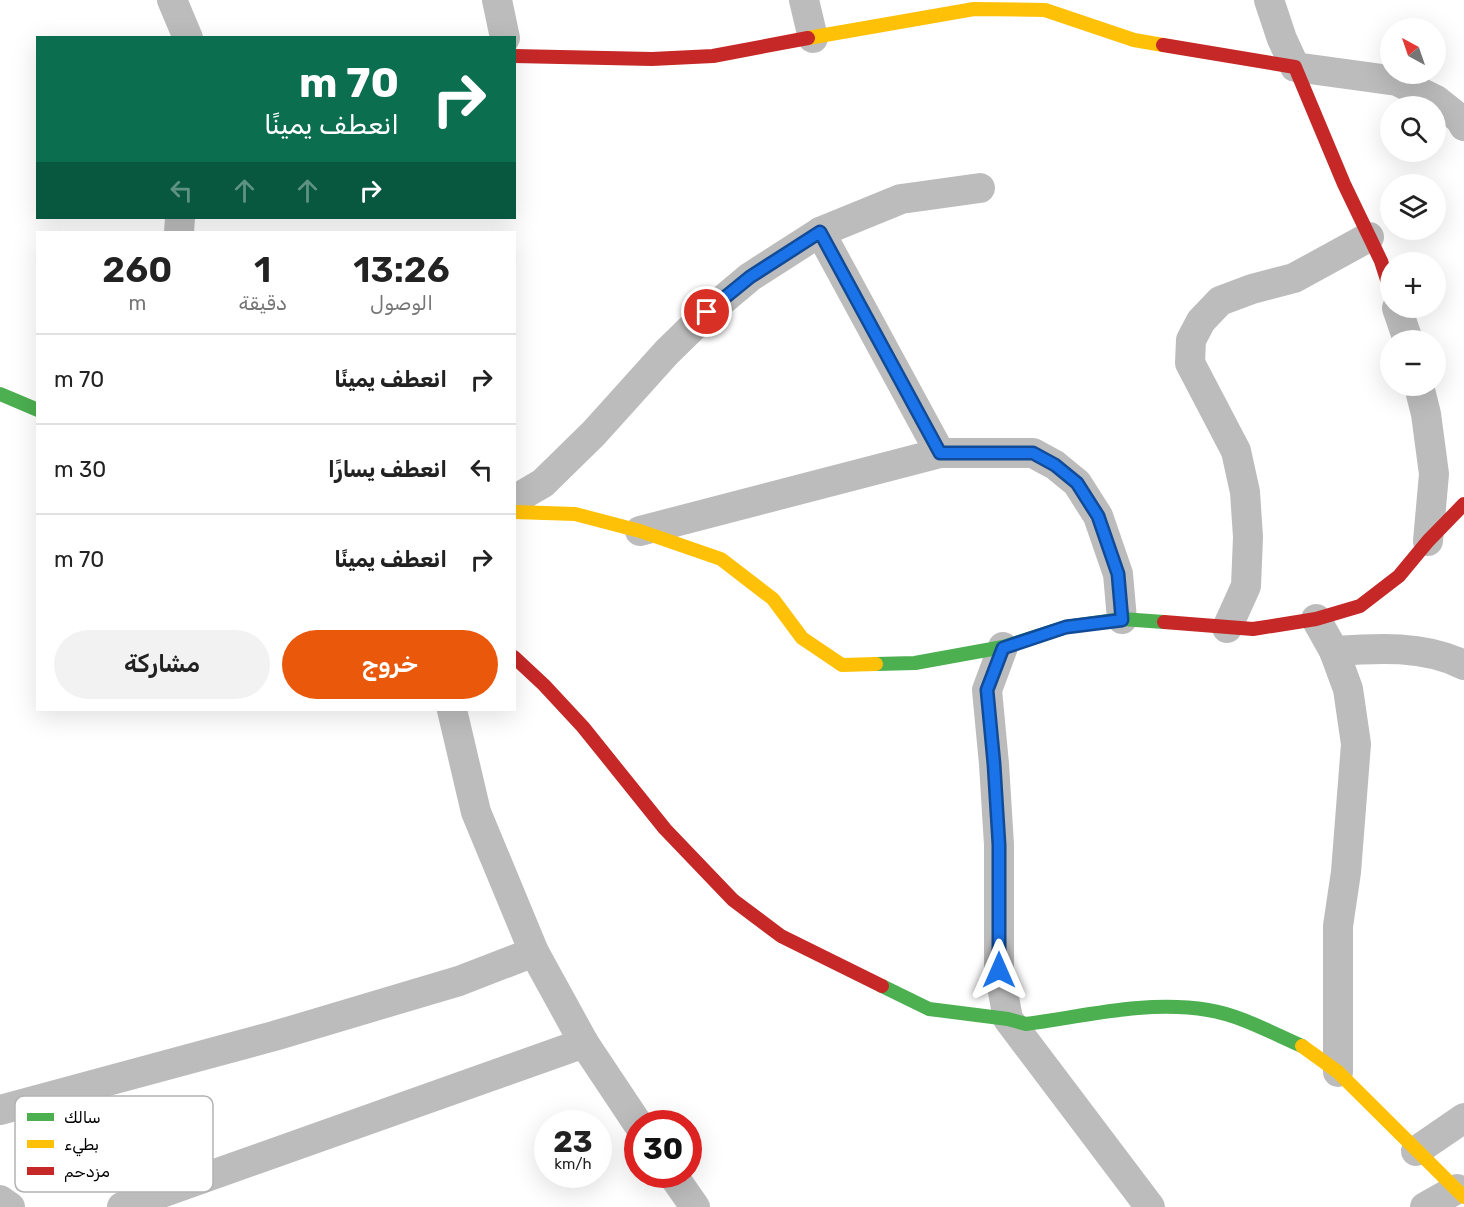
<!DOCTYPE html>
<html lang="ar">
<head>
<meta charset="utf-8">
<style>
	body { margin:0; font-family:Rubik,Vazirmatn,sans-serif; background:#f2f2f2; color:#222; direction:rtl; height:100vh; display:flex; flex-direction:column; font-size:22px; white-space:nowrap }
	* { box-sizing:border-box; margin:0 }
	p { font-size:20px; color:#767676 }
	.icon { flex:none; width:33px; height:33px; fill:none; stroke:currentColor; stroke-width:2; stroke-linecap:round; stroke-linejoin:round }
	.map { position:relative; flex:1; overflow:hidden; direction:ltr }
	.details { position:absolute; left:36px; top:231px; width:480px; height:480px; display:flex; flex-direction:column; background:#fff; border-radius:0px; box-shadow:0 6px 24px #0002; direction:rtl }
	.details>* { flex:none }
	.hud { position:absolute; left:36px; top:36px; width:480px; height:183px; border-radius:0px; box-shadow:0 6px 24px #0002; direction:rtl; background:#0b6e4f; color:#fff; overflow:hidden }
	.needle { width:39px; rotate:320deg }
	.fabs { position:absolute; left:1380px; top:18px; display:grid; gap:12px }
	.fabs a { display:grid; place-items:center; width:66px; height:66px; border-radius:50%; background:#fff; box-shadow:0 6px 24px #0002; font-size:30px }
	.speed { position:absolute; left:534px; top:1110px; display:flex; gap:12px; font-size:30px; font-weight:700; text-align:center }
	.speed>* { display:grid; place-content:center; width:78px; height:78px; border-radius:50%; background:#fff; box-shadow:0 6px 24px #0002; line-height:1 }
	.speed small { font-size:15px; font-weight:400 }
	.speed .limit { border:9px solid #d22; background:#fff; color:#111 }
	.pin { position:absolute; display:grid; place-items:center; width:51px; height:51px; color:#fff; margin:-26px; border:3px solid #fff; border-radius:50%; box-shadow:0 2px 6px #0007 }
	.me { position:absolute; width:66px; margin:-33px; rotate:0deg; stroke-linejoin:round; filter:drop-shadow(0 0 4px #0008) }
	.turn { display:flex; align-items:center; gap:21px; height:126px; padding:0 18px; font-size:27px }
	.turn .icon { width:78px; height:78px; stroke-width:2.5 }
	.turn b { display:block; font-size:42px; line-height:51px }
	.lanes { display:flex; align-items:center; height:57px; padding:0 18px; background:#0003; justify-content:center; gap:30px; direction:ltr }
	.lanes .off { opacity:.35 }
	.eta { display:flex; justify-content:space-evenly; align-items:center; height:102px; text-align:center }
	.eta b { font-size:36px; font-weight:600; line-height:42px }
	.primary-button { display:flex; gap:12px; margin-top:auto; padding:12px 18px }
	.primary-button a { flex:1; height:69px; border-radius:36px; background:#ea580c; color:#fff; font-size:24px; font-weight:600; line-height:69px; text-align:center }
	.primary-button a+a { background:#f2f2f2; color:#222 }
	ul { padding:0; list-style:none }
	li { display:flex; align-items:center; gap:18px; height:90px; padding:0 18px; border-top:2px solid #e0e0e0 }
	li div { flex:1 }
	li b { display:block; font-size:22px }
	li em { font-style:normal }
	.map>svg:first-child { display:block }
</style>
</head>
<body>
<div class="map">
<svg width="1464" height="1207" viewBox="0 0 1464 1207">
	<rect width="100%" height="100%" fill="#fff"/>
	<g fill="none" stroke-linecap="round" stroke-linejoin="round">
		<g stroke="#bcbcbc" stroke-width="30">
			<polyline points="172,0 188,38"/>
			<polyline points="497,0 505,38"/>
			<polyline points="804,0 813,38"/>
			<polyline points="1269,0 1282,39 1295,67 1397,81 1436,100 1460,119 1464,126"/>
			<polyline points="179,232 180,218"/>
			<polyline points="820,232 940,453"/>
			<polyline points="1397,308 1408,340"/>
			<polyline points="1419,386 1426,414 1434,474 1428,541"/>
			<polyline points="514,500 543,483 594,433 667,352 707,313 750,277 820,232 901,199 980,188"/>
			<polyline points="640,531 940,453 1033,453 1055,465 1077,483 1098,516 1118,574 1122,619"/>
			<polyline points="1316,619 1334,651 1348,689 1356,744 1346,872 1338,926 1338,1072"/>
			<polyline points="1227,628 1246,586 1248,537 1245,492 1236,451 1190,363 1191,340 1201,321 1220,301 1252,289 1294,278 1369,237"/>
			<polyline points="1003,647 987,690 994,764 999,845 999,970 1008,1019 1150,1207"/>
			<path d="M1334 651C1377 648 1424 645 1464 665"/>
			<polyline points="534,952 584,1043 638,1124"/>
			<polyline points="0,1110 274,1036 459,981 534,952 476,812 452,710"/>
			<polyline points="1416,1151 1464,1118"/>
			<polyline points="672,1174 695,1207"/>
			<polyline points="0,1200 10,1207"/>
			<polyline points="122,1207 584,1043"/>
			<polyline points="1425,1207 1457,1189"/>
		</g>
		<g stroke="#4caf50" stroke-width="14">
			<polyline points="0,394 38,410"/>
			<polyline points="876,664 915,663 1003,647 1066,627 1122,619 1164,622"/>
			<path d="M882 986 929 1009 1008 1019 1026 1024C1086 1016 1147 1000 1208 1010 1240 1015 1272 1033 1302 1046"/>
		</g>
		<g stroke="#ffc107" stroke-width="14">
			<polyline points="808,38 974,9 1045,10 1134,40 1163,45"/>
			<polyline points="514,512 575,514 640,531 721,559 773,599 802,638 842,665 876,664"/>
			<polyline points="1302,1046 1338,1072 1464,1197"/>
		</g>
		<g stroke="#c62828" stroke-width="14">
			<polyline points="1163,45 1295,67 1344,184 1381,261 1390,289"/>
			<polyline points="514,56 652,59 713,56 808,38"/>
			<polyline points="1164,622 1253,629 1316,619 1360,606 1399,576 1428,541 1464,504"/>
			<polyline points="514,657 544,685 583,727 665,829 733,900 781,936 882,986"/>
		</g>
	</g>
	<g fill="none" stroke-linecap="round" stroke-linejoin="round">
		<defs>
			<polyline id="route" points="707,312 750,277 820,232 940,453 1033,453 1055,465 1077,483 1098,516 1118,574 1122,620 1066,627 1003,648 987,690 994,764 999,845 999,970"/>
		</defs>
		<use href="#route" stroke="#114b97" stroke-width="15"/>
		<use href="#route" stroke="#1a73e8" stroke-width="10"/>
	</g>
	<rect x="15" y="1096" width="198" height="96" rx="9" fill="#fff" stroke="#b2b2b2" stroke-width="1.5"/>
	<rect x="27" y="1113" width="27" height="8" fill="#4caf50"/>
	<rect x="27" y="1140" width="27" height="8" fill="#ffc107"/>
	<rect x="27" y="1167" width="27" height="8" fill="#c62828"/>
	<g font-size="16" fill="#000">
		<text x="64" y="1123">سالك</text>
		<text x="64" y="1150">بطيء</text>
		<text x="64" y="1177">مزدحم</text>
	</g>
</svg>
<div class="fabs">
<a><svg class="needle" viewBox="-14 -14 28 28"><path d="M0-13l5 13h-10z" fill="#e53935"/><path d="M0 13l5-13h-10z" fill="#767676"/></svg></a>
<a><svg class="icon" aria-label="search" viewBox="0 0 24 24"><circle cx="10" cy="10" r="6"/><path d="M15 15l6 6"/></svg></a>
<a><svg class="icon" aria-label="layers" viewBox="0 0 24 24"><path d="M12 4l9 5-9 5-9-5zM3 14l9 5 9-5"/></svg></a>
<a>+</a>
<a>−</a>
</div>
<div class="speed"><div>23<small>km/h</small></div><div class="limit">30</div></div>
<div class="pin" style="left:707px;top:312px;background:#d93025"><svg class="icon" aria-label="arrive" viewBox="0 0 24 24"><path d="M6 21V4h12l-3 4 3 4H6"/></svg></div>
<svg class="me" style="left:999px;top:970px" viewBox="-20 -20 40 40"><path d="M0-17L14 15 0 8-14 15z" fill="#1a73e8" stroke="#fff" stroke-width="4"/></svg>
<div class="hud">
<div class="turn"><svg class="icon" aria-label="right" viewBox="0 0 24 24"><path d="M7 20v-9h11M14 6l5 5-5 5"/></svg><div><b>70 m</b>انعطف يمينًا</div></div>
<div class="lanes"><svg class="icon off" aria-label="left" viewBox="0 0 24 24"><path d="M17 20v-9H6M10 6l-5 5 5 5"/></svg><svg class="icon off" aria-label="ahead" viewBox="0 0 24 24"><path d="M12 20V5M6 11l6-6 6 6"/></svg><svg class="icon off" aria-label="ahead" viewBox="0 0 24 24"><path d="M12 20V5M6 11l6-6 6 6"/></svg><svg class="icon" aria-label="right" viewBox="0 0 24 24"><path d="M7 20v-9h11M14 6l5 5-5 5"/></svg></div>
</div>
<section class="details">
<div class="eta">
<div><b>13:26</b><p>الوصول</p></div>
<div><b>1</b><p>دقيقة</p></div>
<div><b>260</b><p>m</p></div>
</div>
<ul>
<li><svg class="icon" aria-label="right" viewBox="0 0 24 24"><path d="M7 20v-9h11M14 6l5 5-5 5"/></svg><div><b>انعطف يمينًا</b></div><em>70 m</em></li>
<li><svg class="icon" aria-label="left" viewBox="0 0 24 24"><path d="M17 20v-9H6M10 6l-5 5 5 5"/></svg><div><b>انعطف يسارًا</b></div><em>30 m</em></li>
<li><svg class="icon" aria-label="right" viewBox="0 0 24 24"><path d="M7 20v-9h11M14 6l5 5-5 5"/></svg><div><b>انعطف يمينًا</b></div><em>70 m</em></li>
</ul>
<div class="primary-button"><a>خروج</a><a>مشاركة</a></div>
</section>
</div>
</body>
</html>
